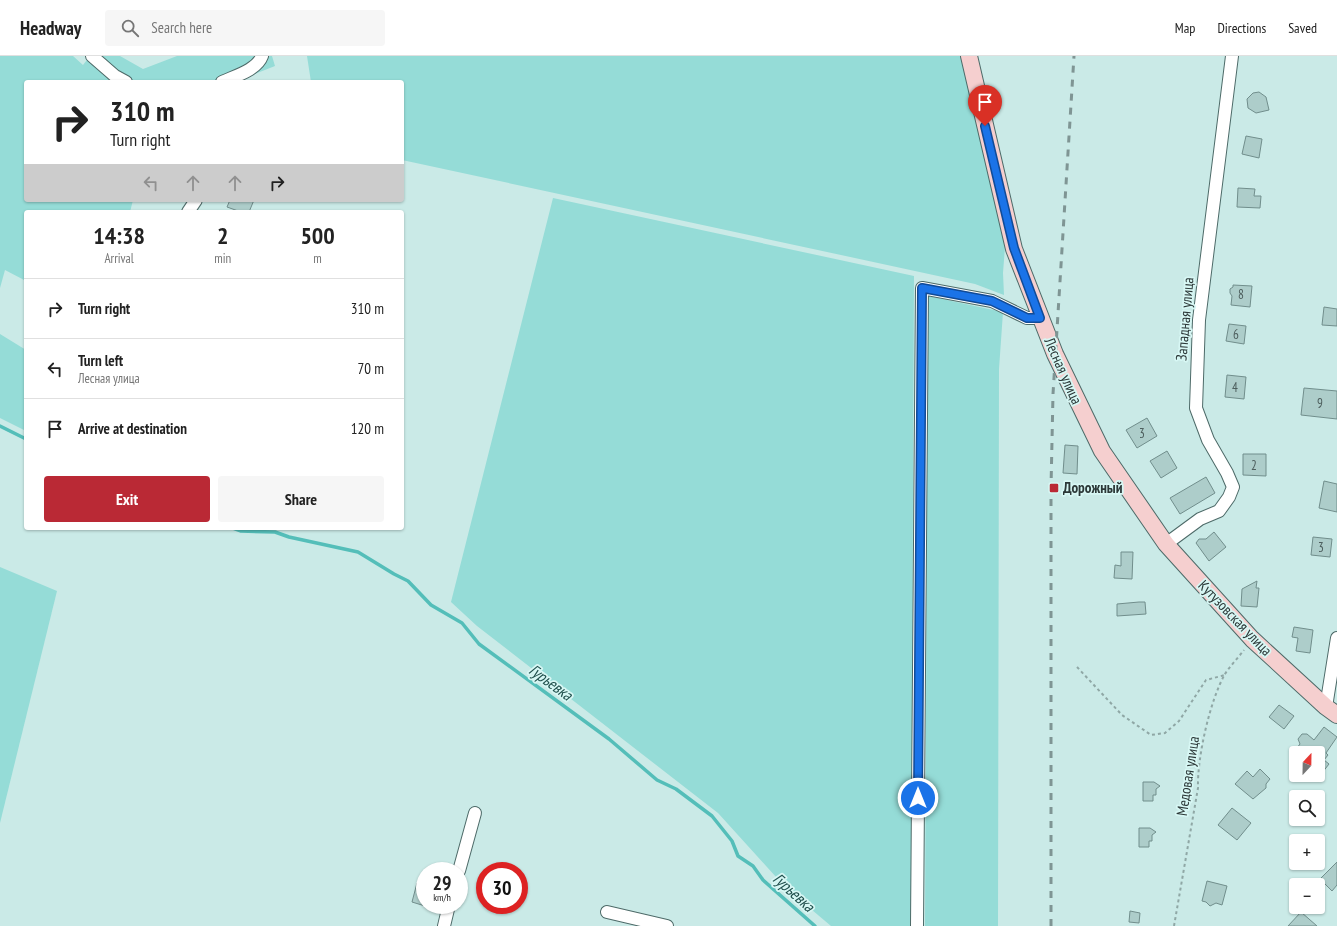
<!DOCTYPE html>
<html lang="en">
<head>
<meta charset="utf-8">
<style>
	body { margin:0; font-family:"PT Sans Narrow",sans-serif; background:#f6f6f6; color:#222; height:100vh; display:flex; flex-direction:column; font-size:15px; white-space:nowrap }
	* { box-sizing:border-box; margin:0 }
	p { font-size:13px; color:#767676 }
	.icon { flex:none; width:22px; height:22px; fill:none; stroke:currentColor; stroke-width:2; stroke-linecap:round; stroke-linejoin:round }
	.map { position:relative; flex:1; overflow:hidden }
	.drawer { position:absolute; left:24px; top:154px; width:380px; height:320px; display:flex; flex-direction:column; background:#fff; border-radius:4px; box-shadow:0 1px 3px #0004 }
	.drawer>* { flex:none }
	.banner { position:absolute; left:24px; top:24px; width:380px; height:122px; border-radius:4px; box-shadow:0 1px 3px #0004; background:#fff; color:#222; overflow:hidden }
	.needle { width:26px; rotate:22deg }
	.tools { position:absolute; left:1289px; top:690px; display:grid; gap:8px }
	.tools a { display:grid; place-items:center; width:36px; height:36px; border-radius:4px; background:#fff; box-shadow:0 1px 3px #0004; font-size:20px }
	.speed { position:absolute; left:416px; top:806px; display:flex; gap:8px; font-size:20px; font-weight:700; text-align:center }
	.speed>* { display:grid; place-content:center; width:52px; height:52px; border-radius:50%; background:#fff; box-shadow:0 1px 3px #0004; line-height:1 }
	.speed small { font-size:10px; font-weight:400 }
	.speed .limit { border:6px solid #d22; background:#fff; color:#111 }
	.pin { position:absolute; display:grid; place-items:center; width:34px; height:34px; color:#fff; margin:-41px -17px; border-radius:50% 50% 50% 0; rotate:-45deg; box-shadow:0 0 4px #0007 }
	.pin .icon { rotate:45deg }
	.me { position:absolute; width:44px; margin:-22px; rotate:0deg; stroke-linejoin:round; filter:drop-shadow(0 0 3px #0008) }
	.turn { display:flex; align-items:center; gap:14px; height:84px; padding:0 20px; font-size:18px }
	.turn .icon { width:52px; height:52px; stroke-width:2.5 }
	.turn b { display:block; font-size:28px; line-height:34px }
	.lanes { display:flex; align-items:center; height:38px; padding:0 20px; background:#0003; justify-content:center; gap:20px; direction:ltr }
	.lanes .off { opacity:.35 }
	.eta { display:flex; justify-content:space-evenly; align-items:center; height:68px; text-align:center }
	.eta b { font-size:24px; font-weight:700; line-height:28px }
	.cta { display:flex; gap:8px; margin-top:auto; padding:8px 20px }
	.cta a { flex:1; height:46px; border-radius:4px; background:#ba2935; color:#fff; font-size:16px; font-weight:700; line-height:46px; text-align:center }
	.cta a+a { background:#f6f6f6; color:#222 }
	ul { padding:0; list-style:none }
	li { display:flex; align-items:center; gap:12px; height:60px; padding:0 20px; border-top:1px solid #e0e0e0 }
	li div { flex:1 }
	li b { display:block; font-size:15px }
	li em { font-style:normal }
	header { display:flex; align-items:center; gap:24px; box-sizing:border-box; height:56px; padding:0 20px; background:#fff; border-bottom:1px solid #e0e0e0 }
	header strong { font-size:19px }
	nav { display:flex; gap:22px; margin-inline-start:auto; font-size:14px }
	.search { width:280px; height:36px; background:#f6f6f6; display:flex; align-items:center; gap:10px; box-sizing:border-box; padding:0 14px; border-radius:4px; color:#767676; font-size:15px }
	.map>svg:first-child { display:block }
</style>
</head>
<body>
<header>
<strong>Headway</strong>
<div class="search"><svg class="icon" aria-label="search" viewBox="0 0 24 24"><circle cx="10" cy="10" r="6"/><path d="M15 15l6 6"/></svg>Search here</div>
<nav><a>Map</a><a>Directions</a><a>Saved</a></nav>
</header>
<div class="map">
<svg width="1337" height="870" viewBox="0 0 1337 870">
	<rect width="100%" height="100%" fill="#caeae7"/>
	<g fill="#95dcd7">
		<polygon points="0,0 73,0 83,9 90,0 120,0 143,13 177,0 272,0 275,10 234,26 26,26 26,144 133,144 130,156 26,156 26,225 5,214 0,232"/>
		<polygon points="307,0 972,0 1006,178 1003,217 1004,239 975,228 402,104 402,26 311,26"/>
		<polygon points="553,142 914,220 911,870 831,870 786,832 718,757 477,570 451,546"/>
		<polygon points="928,240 1003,256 999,313 998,870 925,870"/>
		<polygon points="0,278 26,294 26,375 0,362"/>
		<polygon points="0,511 57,535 0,767"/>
	</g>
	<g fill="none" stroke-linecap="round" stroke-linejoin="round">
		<g stroke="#54beb9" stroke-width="3.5">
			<polyline points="0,370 26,383"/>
			<polyline points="233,472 241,475 275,476 289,481 358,496 394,518 408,525 431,549 462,567 479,588 609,683 657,724 676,733 712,760 732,785 738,800 753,810 763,824 815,870"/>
		</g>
	</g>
	<g fill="#adcdca" stroke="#718e8c">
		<polygon points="1259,36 1266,41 1269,54 1256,57 1248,52 1247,43 1253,37"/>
		<polygon points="1246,80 1262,83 1259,102 1242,98"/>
		<polygon points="1238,132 1255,133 1254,140 1261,140 1260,152 1237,151"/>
		<polygon points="230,144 254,144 249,156 241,156 227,151"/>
		<polygon points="1233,229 1252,230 1250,251 1231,249 1232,240 1230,237 1230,233 1233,231"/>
		<polygon points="1324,251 1337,253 1337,270 1322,269"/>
		<polygon points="1229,268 1246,270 1244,288 1226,285"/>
		<polygon points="1227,319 1246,321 1244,343 1225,341"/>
		<polygon points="1304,332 1337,335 1337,363 1301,359"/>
		<polygon points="1147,362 1157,380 1137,392 1126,374"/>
		<polygon points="1065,389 1078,390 1077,418 1063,417"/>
		<polygon points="1167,395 1177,412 1161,422 1150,405"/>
		<polygon points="1243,398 1266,398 1266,420 1243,419"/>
		<polygon points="1206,421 1215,437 1180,458 1170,442"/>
		<polygon points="1324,425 1337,428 1337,456 1319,452"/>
		<polygon points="1214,476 1226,491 1209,505 1196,487 1199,483 1206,483"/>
		<polygon points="1313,481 1332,483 1330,501 1311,499"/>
		<polygon points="1121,496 1133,496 1132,523 1114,522 1115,509 1121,510"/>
		<polygon points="1257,525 1256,532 1259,532 1257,551 1241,550 1242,533"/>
		<polygon points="1139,546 1145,546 1146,558 1117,560 1117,548"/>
		<polygon points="1294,571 1313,574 1310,597 1296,595 1298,582 1292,581"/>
		<polygon points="1279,649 1294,660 1284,673 1269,661"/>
		<polygon points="1324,671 1337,681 1326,697 1328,699 1324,704 1329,708 1318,722 1318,697 1293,697 1300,688 1298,683 1302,678 1307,678 1314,684"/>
		<polygon points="1260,713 1270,723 1266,728 1266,732 1253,743 1235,728 1247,715 1253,721"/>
		<polygon points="1143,726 1154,726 1160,730 1156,733 1156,739 1153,739 1153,745 1143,745"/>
		<polygon points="1232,752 1251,767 1237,784 1218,769"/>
		<polygon points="1139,772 1150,772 1156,776 1152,779 1152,785 1149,785 1149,791 1139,791"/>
		<polygon points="1337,806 1337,829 1332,835 1320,823"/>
		<polygon points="1207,825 1227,830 1222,849 1216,847 1210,850 1206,846 1202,845"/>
		<polygon points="417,827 425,829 425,850 412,846"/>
		<polygon points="1130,855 1140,857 1139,867 1129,866"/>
		<polygon points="1301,856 1317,870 1288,870"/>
	</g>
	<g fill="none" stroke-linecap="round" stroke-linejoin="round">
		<defs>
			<g id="street">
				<polyline points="92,0 115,20 126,26"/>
				<path d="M222 26C235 20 257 14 262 0"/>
				<polyline points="188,156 196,144"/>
				<polyline points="1166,488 1200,463 1219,455 1229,441 1233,431 1227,417 1208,384 1196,352 1199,264 1232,0"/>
				<polyline points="1326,651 1337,582"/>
				<polyline points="459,815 475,757"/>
				<polyline points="607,856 667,870"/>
				<polyline points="444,870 449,849"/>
				<polyline points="917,870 922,232 992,245 1027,262 1039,262"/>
			</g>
			<polyline id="secondary" points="969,0 1014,193 1055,298 1102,395 1166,488 1252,583 1326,651 1337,659"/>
		</defs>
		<use href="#street" stroke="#4d6a68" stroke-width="14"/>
		<use href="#secondary" stroke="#4d6a68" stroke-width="18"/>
		<g stroke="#8fa7a5" stroke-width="2" stroke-dasharray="3 3" stroke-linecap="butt">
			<polyline points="1077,611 1122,659 1151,679 1165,677 1179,665 1206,624 1225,619"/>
			<path d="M1174 870 1198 732C1197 702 1210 644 1225 618 1230 610 1238 602 1244 594"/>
		</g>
		<use href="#street" stroke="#fff" stroke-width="12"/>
		<use href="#secondary" stroke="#f5cfcf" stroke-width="16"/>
		<polyline stroke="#7f9594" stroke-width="3" stroke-dasharray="7 7" stroke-linecap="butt" points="1051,870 1051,432 1053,338 1074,0"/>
	</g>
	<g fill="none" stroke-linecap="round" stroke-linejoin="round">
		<defs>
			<polyline id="route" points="918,742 922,232 992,245 1027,262 1040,262 1014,192 985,70"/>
		</defs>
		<use href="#route" stroke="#114b97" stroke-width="10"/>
		<use href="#route" stroke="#1a73e8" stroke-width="7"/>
	</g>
	<rect fill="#ba2935" stroke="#d7f7f4" stroke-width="1.5" x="1049" y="427" width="10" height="10" rx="2"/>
	<g text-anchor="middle" stroke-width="3.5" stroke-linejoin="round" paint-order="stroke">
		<g font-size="13" fill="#4c5d5c">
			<text x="1241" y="243">8</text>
			<text x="1236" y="283">6</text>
			<text x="1235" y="336">4</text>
			<text x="1320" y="352">9</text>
			<text x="1142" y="382">3</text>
			<text x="1254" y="414">2</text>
			<text x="1321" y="496">3</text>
		</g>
		<g font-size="15" fill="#2c3838" stroke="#d7f7f4">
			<text transform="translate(1185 263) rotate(-85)" y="5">Западная улица</text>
			<text transform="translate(1063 315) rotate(66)" y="5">Лесная улица</text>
			<text transform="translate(1235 562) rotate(46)" y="5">Кутузовская улица</text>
			<text transform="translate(1188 720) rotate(-81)" y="5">Медовая улица</text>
		</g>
		<g font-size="15" font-weight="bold" fill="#2c3838" stroke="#d7f7f4" text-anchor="start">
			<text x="1063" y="437">Дорожный</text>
		</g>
		<g font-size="16" font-style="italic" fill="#21504d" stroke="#d7f7f4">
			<text transform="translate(551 626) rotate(36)" y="6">Гурьевка</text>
			<text transform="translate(794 836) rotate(42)" y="6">Гурьевка</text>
		</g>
	</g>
</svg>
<div class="tools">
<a><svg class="needle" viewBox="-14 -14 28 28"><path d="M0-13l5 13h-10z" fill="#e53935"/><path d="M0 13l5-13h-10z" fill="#767676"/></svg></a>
<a><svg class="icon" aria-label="search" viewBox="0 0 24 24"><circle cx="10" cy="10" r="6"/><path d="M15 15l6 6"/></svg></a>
<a>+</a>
<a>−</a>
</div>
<div class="speed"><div>29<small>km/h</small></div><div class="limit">30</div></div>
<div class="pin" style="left:985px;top:70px;background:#d93025"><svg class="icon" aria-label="arrive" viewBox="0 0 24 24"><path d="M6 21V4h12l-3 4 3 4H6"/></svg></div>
<svg class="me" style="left:918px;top:742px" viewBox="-20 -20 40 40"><circle r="17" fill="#1a73e8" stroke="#fff" stroke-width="3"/><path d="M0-11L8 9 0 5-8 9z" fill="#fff"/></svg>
<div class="banner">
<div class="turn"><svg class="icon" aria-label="right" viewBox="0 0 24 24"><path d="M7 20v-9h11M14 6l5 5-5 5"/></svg><div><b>310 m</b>Turn right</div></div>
<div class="lanes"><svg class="icon off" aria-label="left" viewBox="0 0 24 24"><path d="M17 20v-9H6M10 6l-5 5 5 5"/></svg><svg class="icon off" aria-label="ahead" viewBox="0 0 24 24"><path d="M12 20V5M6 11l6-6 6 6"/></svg><svg class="icon off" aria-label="ahead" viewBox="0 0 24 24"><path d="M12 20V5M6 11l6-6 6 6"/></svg><svg class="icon" aria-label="right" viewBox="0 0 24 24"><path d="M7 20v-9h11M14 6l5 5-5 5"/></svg></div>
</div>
<section class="drawer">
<div class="eta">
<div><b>14:38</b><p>Arrival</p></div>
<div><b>2</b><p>min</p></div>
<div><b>500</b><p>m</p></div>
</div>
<ul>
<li><svg class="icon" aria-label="right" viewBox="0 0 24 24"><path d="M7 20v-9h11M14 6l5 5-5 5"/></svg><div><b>Turn right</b></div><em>310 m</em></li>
<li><svg class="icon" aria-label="left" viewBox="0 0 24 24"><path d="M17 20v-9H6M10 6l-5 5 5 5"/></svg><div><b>Turn left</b><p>Лесная улица</p></div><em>70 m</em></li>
<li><svg class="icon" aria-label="arrive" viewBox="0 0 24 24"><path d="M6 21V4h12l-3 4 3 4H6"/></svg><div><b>Arrive at destination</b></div><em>120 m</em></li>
</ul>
<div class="cta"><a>Exit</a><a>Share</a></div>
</section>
</div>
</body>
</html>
